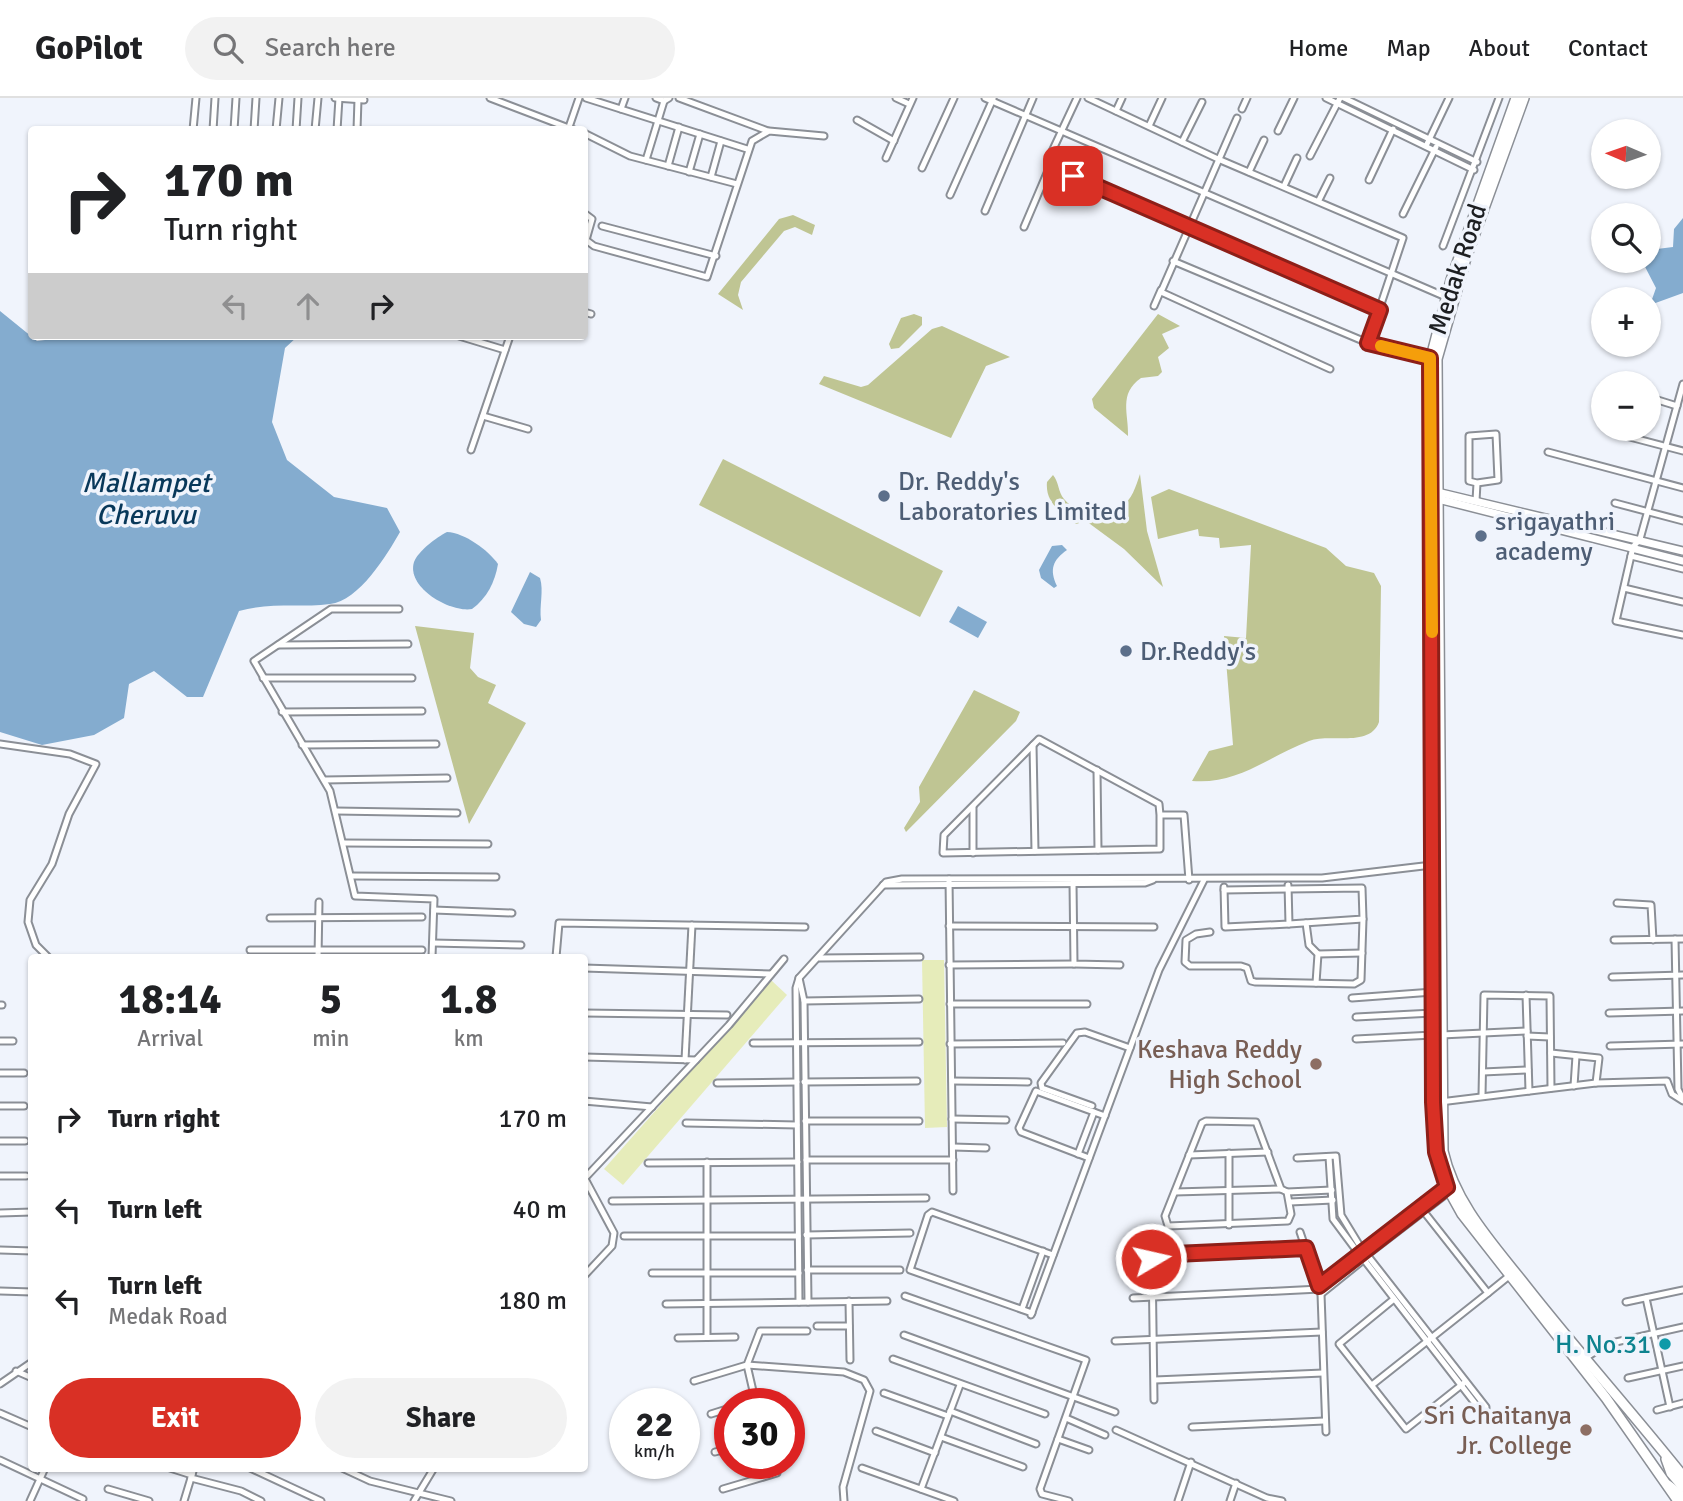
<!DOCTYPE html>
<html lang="en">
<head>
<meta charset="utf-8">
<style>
	body { margin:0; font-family:Signika,sans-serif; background:#f2f2f2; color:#202124; height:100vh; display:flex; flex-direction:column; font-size:26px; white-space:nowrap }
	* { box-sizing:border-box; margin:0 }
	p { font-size:23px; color:#757577 }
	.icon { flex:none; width:38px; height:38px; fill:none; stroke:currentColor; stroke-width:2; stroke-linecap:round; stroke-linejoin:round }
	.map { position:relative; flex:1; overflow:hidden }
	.side { position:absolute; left:28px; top:856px; width:560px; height:518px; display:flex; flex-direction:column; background:#fff; border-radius:7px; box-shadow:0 2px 5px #0004 }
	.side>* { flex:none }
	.top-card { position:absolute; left:28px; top:28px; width:560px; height:214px; border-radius:7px; box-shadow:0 2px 5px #0004; background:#fff; color:#202124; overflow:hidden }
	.needle { width:46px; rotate:272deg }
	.buttons { position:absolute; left:1591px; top:21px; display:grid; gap:14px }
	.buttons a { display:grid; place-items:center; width:70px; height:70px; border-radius:50%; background:#fff; box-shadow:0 2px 5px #0004; font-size:35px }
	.speed { position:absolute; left:609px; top:1290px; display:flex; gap:14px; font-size:35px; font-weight:700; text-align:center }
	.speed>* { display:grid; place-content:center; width:91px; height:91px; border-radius:50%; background:#fff; box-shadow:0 2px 5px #0004; line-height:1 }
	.speed small { font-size:18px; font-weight:400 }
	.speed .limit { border:10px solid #d22; background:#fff; color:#111 }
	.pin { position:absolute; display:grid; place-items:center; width:60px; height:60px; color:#fff; margin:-30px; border-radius:14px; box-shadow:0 4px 10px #0006 }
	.me { position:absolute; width:77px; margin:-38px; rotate:81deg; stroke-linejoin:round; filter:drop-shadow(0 0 5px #0008) }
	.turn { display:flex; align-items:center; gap:24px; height:147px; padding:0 21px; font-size:32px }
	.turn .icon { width:91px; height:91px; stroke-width:2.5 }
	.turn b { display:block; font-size:49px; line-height:60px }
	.lanes { display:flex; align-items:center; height:66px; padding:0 21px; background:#0003; justify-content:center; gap:35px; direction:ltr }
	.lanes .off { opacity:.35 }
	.eta { display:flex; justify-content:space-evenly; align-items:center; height:119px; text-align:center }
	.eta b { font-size:42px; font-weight:700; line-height:49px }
	.button { display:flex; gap:14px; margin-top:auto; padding:14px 21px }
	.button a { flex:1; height:80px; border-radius:42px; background:#d93025; color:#fff; font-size:28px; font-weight:700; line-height:80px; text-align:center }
	.button a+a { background:#f2f2f2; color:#202124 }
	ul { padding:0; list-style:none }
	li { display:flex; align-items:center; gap:21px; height:91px; padding:0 21px }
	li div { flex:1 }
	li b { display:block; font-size:26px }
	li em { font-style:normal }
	header { display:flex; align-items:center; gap:42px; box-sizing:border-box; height:98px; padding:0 35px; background:#fff; border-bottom:2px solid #e0e0e0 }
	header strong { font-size:33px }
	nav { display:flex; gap:38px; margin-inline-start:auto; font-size:24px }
	.search { width:490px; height:63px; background:#f2f2f2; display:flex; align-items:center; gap:18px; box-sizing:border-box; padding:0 24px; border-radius:38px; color:#757577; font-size:26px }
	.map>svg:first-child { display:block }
</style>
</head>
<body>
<header>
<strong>GoPilot</strong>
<div class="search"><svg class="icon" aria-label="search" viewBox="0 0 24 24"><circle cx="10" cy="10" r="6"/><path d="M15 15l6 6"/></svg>Search here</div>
<nav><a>Home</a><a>Map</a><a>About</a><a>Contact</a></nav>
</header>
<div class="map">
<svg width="1683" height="1403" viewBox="0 0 1683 1403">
	<rect width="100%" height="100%" fill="#f0f4fc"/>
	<g fill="#e6ecba">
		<polygon points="922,862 944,862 947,1029 925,1030"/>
		<polygon points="771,882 787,897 623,1087 604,1071"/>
	</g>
	<g fill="#bfc593">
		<polygon points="793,117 815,127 812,137 795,129 784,133 741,184 738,197 743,212 718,196 779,121"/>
		<polygon points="914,216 922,219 922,227 899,250 891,251 889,246 901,220"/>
		<path d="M1158 216 1180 228 1162 236 1169 250 1158 259 1162 274 1158 278 1141 280C1118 296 1129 316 1128 338L1094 310 1092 301Z"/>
		<polygon points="942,228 1010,259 986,268 951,340 819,286 824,278 861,289 868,287 932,231"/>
		<polygon points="723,361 943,473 920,519 699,407"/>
		<path d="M1140 376 1147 433 1163 489 1124 451 1086 423 1076 426C1061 414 1045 405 1047 384L1053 377C1059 384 1058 394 1064 401 1076 416 1105 420 1121 409 1132 402 1136 388 1140 376Z"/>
		<path d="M1169 391 1326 450 1346 468 1374 475 1381 488 1379 624C1370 650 1329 635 1309 643 1269 658 1238 687 1192 683L1209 653 1233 647 1224 538 1246 540 1251 447 1220 450 1219 440 1199 438 1198 431 1158 441 1151 399Z"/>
		<polygon points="415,528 474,535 470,570 478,579 496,587 488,605 526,625 469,726"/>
		<polygon points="974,592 1020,614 1016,623 906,734 904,730 920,704 919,689"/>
	</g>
	<g fill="#84accf">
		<polygon points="1683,120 1683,195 1650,207 1656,190 1642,163 1648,163 1649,152 1673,149 1674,131"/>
		<path d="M0 213 37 243 77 238H298L285 250 272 324 287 362 334 399 387 410 400 434C387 457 359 503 330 506 299 510 270 504 239 513L203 599H187L154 573 129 586 124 620 94 637 42 647 0 634Z"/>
		<path d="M447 434C465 435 488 452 498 466 495 484 487 500 472 511 451 515 406 490 414 464 418 453 437 439 447 434Z"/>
		<path d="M1062 447 1067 452C1053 462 1049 471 1057 488L1054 490 1041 480 1039 472 1052 448Z"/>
		<path d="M530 474 540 480C544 493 539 508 541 522L536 529 524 526 511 514Z"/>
		<polygon points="958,508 987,524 978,540 949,524"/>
	</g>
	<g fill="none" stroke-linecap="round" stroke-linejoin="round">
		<defs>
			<g id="minor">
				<polyline points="335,0 364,2"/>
				<polyline points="490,0 574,32"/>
				<polyline points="586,0 747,51"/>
				<polyline points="656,0 664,3 669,0"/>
				<polyline points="679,0 768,33"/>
				<polyline points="896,0 909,6"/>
				<polyline points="985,0 1446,199"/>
				<polyline points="1077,0 1048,62 1050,68 1380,212"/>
				<polyline points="1088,0 1218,61 1403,140 1368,245"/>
				<polyline points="1326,0 1474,72"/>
				<polyline points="1344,0 1477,64"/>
				<polyline points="621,11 625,0"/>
				<polyline points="1242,11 1247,0"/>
				<polyline points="1116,13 1122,0"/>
				<polyline points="1237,20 1161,194 1330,271"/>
				<polyline points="857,22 894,43"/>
				<polyline points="1149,28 1162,0"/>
				<polyline points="193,32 196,0"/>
				<polyline points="213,32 215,0"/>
				<polyline points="234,32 236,0"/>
				<polyline points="254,32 256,0"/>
				<polyline points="276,32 279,0"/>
				<polyline points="296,32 298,0"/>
				<polyline points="315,32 318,0"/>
				<polyline points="337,32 339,0"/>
				<polyline points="357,32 358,1"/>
				<polyline points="568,32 579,0"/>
				<polyline points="1278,33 1294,0"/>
				<polyline points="584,35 630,58 737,86"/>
				<polyline points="1182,44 1202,4"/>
				<polyline points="1426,48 1449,0"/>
				<polyline points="1310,58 1340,0"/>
				<polyline points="886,60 913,0"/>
				<polyline points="646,62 664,3"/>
				<polyline points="668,68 679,29"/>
				<polyline points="922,70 954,0"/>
				<polyline points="689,74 700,36"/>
				<polyline points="1249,74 1264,42"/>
				<polyline points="711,79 721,43"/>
				<polyline points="1369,82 1393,31"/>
				<polyline points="1284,88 1297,60"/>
				<polyline points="950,97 993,1"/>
				<polyline points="1319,102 1330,80"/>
				<polyline points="985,113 1033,0"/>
				<polyline points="584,115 592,121 586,142 594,148 707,179 752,43 769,33 824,38"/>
				<polyline points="1403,116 1436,49"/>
				<polyline points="602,128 716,158"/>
				<polyline points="1024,129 1050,68"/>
				<polyline points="1443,148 1499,0"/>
				<polyline points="1173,163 1368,245 1434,260"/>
				<polyline points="1154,208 1161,192"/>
				<polyline points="584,214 591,216"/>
				<polyline points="459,238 505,252"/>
				<polyline points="1683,286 1640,441 1633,449 1616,523 1683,537"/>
				<polyline points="1648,299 1677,308"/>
				<polyline points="483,318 528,331"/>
				<polyline points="1622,337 1683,353"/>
				<polyline points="471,352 510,238"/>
				<polyline points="1548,354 1683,390"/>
				<polyline points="1476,403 1477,385 1469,383 1469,338 1496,336 1498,382 1477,385"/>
				<polyline points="1615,405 1683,423"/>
				<polyline points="1631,458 1683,471"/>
				<polyline points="1624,490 1683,504"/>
				<polyline points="399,511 331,511 254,563 330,693 355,798 434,801 432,859"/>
				<polyline points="278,547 408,546"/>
				<polyline points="263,580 412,580"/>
				<polyline points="282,614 422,613"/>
				<polyline points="0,646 70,656 96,666 69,716 52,766 30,802 28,824 36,847 48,859"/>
				<polyline points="302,647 436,646"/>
				<polyline points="1033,647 1035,753"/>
				<polyline points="1097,672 1098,752"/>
				<polyline points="324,682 447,680"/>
				<polyline points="973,709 973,755"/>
				<polyline points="336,713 457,715"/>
				<polyline points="1160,717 1159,706 1039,641 944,737 943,755 1160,751 1160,717 1184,717 1189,782"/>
				<polyline points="344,745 488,746"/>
				<polyline points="352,778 496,779"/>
				<polyline points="949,781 953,1093"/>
				<polyline points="1073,785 1074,866 1120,867"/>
				<polyline points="883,787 1145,785 1153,782"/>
				<polyline points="1224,789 1225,829 1289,826 1288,787"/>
				<polyline points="1224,792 1362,790 1363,821 1289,826"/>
				<polyline points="1617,805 1651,807 1653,842"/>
				<polyline points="434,812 512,815"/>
				<polyline points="270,820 422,819"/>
				<polyline points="1306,825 1309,847 1318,856 1316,885"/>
				<polyline points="949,828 1154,829"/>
				<polyline points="1210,834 1196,836 1186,842 1185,864 1190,868 1241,868 1247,870 1251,883 1255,884 1354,886 1361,882 1363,821"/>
				<polyline points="1675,841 1678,991 1683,1001"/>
				<polyline points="1614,842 1683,841"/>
				<polyline points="433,845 521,847"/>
				<polyline points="250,852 422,852"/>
				<polyline points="1318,856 1362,855"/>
				<polyline points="318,859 319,804"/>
				<polyline points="556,859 559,825 805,829"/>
				<polyline points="819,860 920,859"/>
				<polyline points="949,867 1074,866"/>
				<polyline points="584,870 771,876"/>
				<polyline points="1612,879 1683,877"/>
				<polyline points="799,880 804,903 808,1204"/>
				<polyline points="1526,897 1529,993"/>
				<polyline points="1352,900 1433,894"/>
				<polyline points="804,903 919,901"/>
				<polyline points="950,906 1087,906"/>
				<polyline points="0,907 2,907"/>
				<polyline points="584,915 727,917"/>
				<polyline points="1609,915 1683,913"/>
				<polyline points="1356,919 1433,915"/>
				<polyline points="1441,937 1527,933"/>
				<polyline points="1527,938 1550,939"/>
				<polyline points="1356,941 1433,937"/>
				<polyline points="0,943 13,943"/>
				<polyline points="753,945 919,944"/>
				<polyline points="950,946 1063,945"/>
				<polyline points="1610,948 1683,946"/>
				<polyline points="1551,955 1599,960 1596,985"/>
				<polyline points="584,959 696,962"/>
				<polyline points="685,962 692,827"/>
				<polyline points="1483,974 1528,972"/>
				<polyline points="0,975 24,975"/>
				<polyline points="952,983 1028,984"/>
				<polyline points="804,984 917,983"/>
				<polyline points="717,985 797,984"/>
				<polyline points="1574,988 1576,958"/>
				<polyline points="1482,998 1484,897 1550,898 1551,990"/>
				<polyline points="584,1003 652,1009"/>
				<polyline points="1440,1004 1596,985 1667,983 1672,996 1683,1003"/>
				<polyline points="0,1008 24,1008"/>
				<polyline points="1092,1008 1042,990 1041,985 1077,935 1085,934 1130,950"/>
				<polyline points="952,1021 1006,1022"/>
				<polyline points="805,1023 919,1023"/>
				<polygon points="1206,1023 1256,1024 1281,1091 1287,1094 1291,1116 1288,1123 1168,1128 1165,1118 1202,1025"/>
				<polyline points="686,1025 797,1027"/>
				<polyline points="0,1043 25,1043"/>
				<polyline points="953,1049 986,1050"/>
				<polyline points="1229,1055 1229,1127"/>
				<polyline points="1078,1056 1094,1014"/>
				<polyline points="1189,1057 1268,1054"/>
				<polyline points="1329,1059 1333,1121 1359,1156 1359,1162 1366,1162"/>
				<polyline points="1089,1060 1021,1034 1019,1030 1036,993 1105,1018"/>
				<polyline points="1297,1060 1336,1058 1341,1117 1363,1153"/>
				<polyline points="806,1062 953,1062"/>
				<polyline points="707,1064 707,1239"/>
				<polyline points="648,1065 798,1064"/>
				<polyline points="0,1078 26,1078"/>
				<polyline points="584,1079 614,1135 612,1148 584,1178"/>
				<polyline points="585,1080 729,927 784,861"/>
				<polyline points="1175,1094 1281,1091"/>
				<polyline points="1287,1094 1332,1092"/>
				<polyline points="612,1103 926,1100"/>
				<polyline points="1290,1104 1333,1102"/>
				<polyline points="0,1115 32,1114"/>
				<polyline points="1300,1134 1321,1196 1326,1334"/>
				<polyline points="806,1137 910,1135"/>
				<polyline points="624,1138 798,1138"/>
				<polyline points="0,1152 32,1153"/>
				<polyline points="1364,1154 1447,1089"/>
				<polyline points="1367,1157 1449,1094"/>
				<polyline points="1365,1163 1481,1313 1486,1313 1486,1309 1368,1158"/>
				<polyline points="807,1172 900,1172"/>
				<polyline points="652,1175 799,1175"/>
				<polyline points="1319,1187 1358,1160"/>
				<polyline points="0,1193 32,1194"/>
				<polyline points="1488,1195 1509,1178"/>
				<polyline points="1321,1196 1362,1163"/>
				<polyline points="905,1198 1086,1262 1040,1391 1042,1396 1069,1403"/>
				<polyline points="1133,1200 1320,1191"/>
				<polyline points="1646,1200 1670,1309"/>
				<polyline points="1394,1201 1339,1246 1406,1331 1464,1285"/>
				<polyline points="849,1203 850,1262"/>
				<polyline points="799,1204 796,890 799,880 886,784 902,781 1322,780 1432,767"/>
				<polyline points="1626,1204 1683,1192"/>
				<polyline points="666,1206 887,1203"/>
				<polyline points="1022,1211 1043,1153"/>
				<polyline points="1032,1215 910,1172 928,1117 932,1114 1053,1157"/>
				<polyline points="1031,1217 1159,872 1204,782"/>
				<polyline points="817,1228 849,1228"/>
				<polyline points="904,1237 1115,1314"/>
				<polyline points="678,1240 735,1239"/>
				<polyline points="1115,1243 1322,1234"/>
				<polyline points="893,1261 1045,1316"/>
				<polyline points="1584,1261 1607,1246 1683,1229"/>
				<polyline points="16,1273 32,1280"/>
				<polyline points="1628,1280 1683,1268"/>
				<polyline points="1155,1282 1323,1275"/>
				<polyline points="694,1283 747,1267 760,1233 807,1233"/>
				<polyline points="0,1286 32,1264"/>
				<polyline points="1372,1287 1488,1195 1421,1110"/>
				<polyline points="884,1295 948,1318"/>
				<polyline points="1154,1302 1152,1159 1306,1150"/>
				<polyline points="756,1306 747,1267 844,1274 864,1282 870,1293 843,1389 844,1403"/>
				<polyline points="1657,1312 1683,1305"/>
				<polyline points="950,1313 1036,1346"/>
				<polyline points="0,1315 32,1329"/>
				<polyline points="711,1316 730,1310"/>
				<polyline points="1066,1320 1105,1337"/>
				<polyline points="1192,1329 1324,1323"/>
				<polyline points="1116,1332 1267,1400 1282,1403"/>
				<polyline points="876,1333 935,1355"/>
				<polyline points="941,1339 1023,1369"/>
				<polyline points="1058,1341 1089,1352"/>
				<polyline points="715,1354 730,1350"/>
				<polyline points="0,1362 83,1401"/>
				<polyline points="170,1370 192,1377"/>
				<polyline points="250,1370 321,1403"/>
				<polyline points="342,1370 370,1383 451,1403"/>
				<polyline points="862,1370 954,1403"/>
				<polyline points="191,1380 241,1393 261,1403"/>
				<polyline points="108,1391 149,1403"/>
				<polyline points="723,1391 777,1375 774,1365"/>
				<polyline points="921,1391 960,1287"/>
				<polyline points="30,1403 45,1370"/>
				<polyline points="184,1403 194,1370"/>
				<polyline points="414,1403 434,1370"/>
				<polyline points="1178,1403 1191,1364"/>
				<polyline points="1230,1403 1236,1385"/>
			</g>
			<g id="tertiary">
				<polyline points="1437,394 1683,453"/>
				<polyline points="1438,401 1683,463"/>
			</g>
			<g id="primary">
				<polyline points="1516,0 1451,182 1429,267 1434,1037 1447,1089 1462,1116 1606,1300 1678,1403"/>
				<path d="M1524 0 1466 160 1437 261 1443 1053C1455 1106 1493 1146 1526 1188 1577 1253 1632 1314 1683 1378"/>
				<polyline points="1666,1361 1671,1375 1683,1389"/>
				<polyline points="1668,1387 1683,1399"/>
			</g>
		</defs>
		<use href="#minor" stroke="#8b8f96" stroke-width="9"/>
		<use href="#tertiary" stroke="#8b8f96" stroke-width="10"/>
		<use href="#primary" stroke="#8b8f96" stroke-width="12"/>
		<use href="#minor" stroke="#fff" stroke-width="5"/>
		<use href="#tertiary" stroke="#fff" stroke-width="7"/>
		<use href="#primary" stroke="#fff" stroke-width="9"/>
	</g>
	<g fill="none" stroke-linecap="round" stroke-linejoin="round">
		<defs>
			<polyline id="route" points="1073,78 1380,212 1368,245 1430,260 1433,1004 1436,1054 1447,1089 1319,1188 1306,1150 1153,1157 1151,1161"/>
		</defs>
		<use href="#route" stroke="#8d1f18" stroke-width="18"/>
		<use href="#route" stroke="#d93025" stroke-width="12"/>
		<polyline stroke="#f59e0b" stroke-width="12" points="1381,248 1430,260 1432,534"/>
	</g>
	<g fill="#5c6f8a" stroke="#f0f4fc" stroke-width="2.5">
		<circle cx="884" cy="398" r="7"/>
		<circle cx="1481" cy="438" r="7"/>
		<circle cx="1126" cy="553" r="7"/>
	</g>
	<g fill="#8d6e63" stroke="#f0f4fc" stroke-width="2.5">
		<circle cx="1316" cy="966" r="7"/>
		<circle cx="1586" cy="1332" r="7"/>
	</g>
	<circle fill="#0f9aa8" stroke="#f0f4fc" stroke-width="2.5" cx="1665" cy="1246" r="7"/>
	<g text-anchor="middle" stroke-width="7" stroke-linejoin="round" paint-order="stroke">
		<g font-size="26" fill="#1c1e21" stroke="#f0f4fc">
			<text transform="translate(1457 171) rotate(-72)" y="9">Medak Road</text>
		</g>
		<g font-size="26" fill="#4e5e75" stroke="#f0f4fc" text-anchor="start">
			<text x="898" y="392">Dr. Reddy's<tspan x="898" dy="30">Laboratories Limited</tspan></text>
			<text x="1495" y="432">srigayathri<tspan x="1495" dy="30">academy</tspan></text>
			<text x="1140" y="562">Dr.Reddy's</text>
		</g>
		<g font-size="26" fill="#785e54" stroke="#f0f4fc" text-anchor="end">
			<text x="1302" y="960">Keshava Reddy<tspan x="1302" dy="30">High School</tspan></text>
			<text x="1572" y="1326">Sri Chaitanya<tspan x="1572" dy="30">Jr. College</tspan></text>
		</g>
		<g font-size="26" fill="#0d838f" stroke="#f0f4fc" text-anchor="end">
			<text x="1651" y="1255">H. No.31</text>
		</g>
		<g font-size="28" font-style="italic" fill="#08385a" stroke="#f0f4fc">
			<text x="146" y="394">Mallampet<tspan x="146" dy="32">Cheruvu</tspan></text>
		</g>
	</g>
</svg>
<div class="buttons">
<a><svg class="needle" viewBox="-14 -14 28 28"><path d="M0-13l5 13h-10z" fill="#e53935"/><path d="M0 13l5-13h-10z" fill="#757577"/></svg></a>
<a><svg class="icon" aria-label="search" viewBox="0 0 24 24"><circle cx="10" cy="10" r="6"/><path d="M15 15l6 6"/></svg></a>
<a>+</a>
<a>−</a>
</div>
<div class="speed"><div>22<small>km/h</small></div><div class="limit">30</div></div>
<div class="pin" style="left:1073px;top:78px;background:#d93025"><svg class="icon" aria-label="arrive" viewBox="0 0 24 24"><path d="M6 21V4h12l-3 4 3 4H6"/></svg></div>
<svg class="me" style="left:1151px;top:1161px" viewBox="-20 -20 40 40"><circle r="17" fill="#d93025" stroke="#fff" stroke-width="3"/><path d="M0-11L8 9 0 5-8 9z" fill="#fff"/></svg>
<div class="top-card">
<div class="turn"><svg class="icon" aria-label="right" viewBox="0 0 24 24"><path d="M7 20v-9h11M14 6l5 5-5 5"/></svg><div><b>170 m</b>Turn right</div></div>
<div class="lanes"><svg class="icon off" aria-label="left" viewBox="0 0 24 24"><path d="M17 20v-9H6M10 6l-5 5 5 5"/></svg><svg class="icon off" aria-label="ahead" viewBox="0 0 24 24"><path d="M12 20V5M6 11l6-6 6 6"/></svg><svg class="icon" aria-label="right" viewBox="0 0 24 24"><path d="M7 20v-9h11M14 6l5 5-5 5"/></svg></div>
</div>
<section class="side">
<div class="eta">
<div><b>18:14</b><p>Arrival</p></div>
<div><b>5</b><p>min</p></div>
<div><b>1.8</b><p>km</p></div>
</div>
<ul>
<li><svg class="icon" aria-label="right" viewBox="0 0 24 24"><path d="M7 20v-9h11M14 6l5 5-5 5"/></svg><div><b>Turn right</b></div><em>170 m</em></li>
<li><svg class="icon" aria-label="left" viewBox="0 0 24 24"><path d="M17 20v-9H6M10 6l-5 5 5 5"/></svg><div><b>Turn left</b></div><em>40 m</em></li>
<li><svg class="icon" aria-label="left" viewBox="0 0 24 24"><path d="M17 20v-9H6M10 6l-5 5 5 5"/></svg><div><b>Turn left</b><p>Medak Road</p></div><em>180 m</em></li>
</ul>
<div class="button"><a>Exit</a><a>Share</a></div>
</section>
</div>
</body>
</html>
